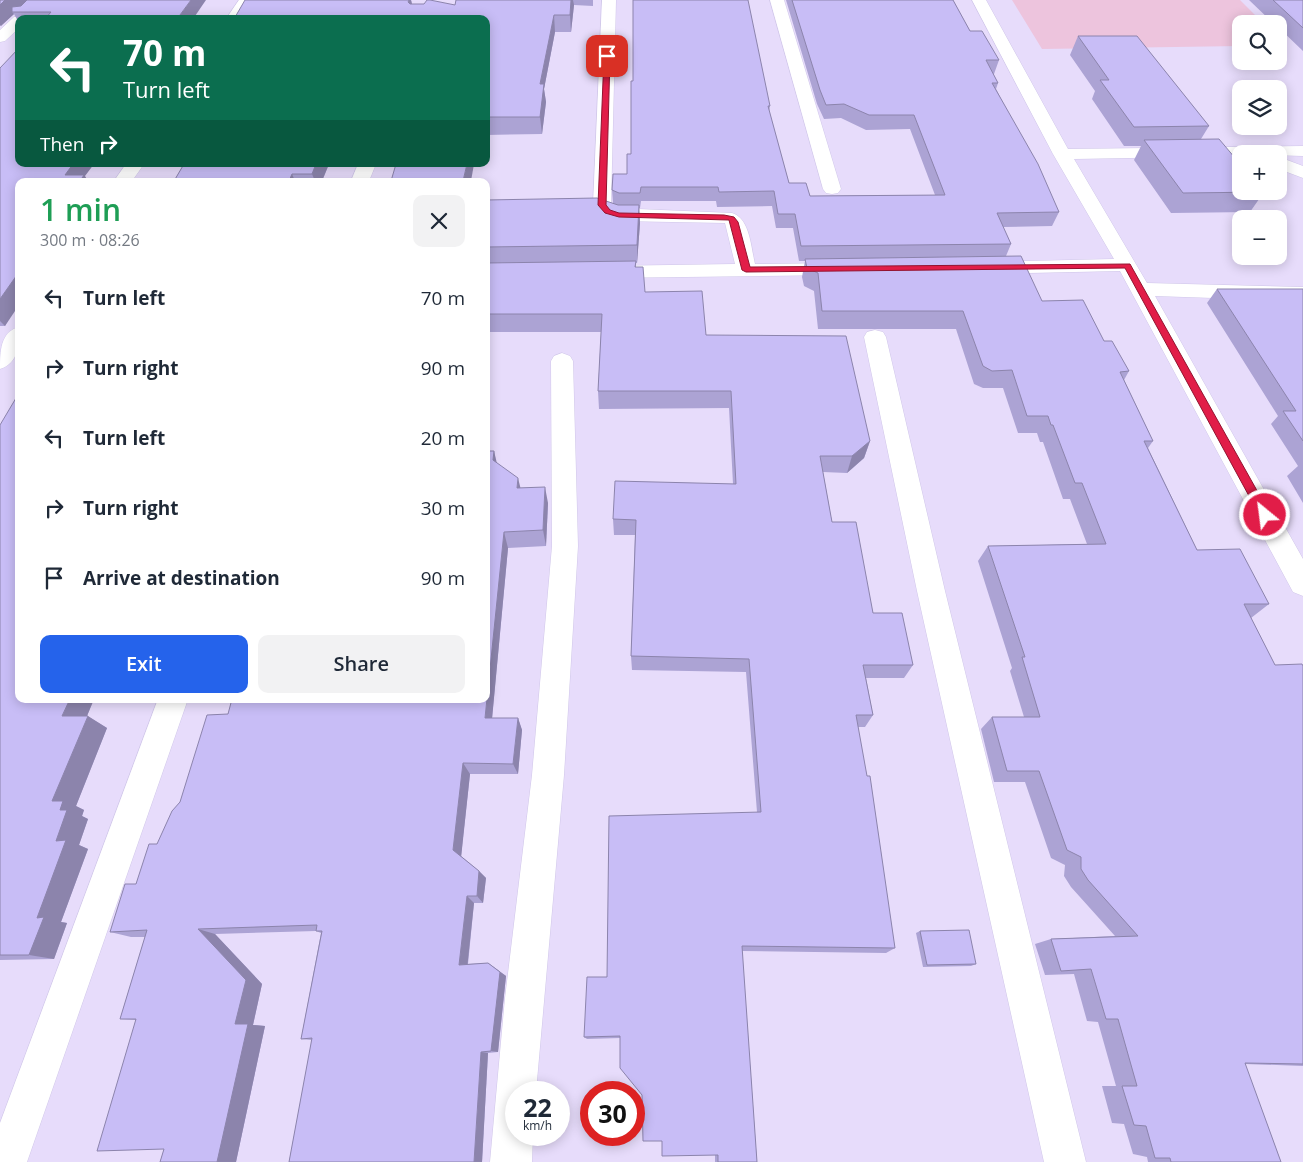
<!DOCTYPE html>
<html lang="en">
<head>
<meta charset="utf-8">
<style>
	body { margin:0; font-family:"Open Sans",sans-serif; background:#f2f2f3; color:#1f2937; height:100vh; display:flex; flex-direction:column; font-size:19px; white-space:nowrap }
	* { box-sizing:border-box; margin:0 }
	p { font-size:16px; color:#747a83 }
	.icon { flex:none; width:28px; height:28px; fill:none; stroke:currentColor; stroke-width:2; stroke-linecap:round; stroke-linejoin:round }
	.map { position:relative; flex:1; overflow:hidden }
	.drawer { position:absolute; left:15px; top:178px; width:475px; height:525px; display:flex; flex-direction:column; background:#fff; border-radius:10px; box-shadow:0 2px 12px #0003 }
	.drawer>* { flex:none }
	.top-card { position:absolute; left:15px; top:15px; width:475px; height:152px; border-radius:10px; box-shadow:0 2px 12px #0003; background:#0b6e4f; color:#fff; overflow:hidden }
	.tools { position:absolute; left:1232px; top:15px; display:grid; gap:10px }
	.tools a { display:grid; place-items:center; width:55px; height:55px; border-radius:10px; background:#fff; box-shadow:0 2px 12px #0003; font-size:25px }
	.speed { position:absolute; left:505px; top:1081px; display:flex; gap:10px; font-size:25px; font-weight:700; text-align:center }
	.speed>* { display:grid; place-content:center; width:65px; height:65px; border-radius:50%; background:#fff; box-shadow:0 2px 12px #0003; line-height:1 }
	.speed small { font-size:12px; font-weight:400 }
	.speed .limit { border:8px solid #d22; background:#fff; color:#111 }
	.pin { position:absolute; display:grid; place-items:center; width:42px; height:42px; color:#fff; margin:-21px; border-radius:10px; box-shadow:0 2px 8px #0006 }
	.me { position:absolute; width:55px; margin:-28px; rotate:331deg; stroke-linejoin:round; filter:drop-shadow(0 0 4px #0008) }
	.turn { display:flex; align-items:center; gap:18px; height:105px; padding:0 25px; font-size:22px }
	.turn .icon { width:65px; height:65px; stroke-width:2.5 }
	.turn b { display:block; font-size:35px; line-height:42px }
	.then { display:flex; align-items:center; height:48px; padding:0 25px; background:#0003; gap:10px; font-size:19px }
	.round { display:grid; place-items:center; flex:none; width:52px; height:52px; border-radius:10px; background:#f2f2f3 }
	.summary { display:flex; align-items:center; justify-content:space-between; height:85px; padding:0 25px }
	h1 { font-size:30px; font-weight:600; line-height:38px; color:#1e9e55 }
	.cta { display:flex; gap:10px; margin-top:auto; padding:10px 25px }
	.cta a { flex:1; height:58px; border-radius:10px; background:#2563eb; color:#fff; font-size:20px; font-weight:600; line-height:58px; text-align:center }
	.cta a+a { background:#f2f2f3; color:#1f2937 }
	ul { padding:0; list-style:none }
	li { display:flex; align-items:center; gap:15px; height:70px; padding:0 25px }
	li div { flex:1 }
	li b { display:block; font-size:19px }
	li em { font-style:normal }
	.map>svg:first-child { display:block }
</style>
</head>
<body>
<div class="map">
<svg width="1303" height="1162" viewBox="0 0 1303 1162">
	<rect width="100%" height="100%" fill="#f1e8fe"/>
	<path fill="#e7dcfb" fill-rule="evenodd" d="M0 0H1303V1162H0ZM19 19H486V164H19ZM1241 24H1279V61H1241ZM1241 89H1279V126H1241ZM1241 154H1279V191H1241ZM19 181H486V699H19ZM1241 219H1279V256H1241ZM516 1092H559V1135H516ZM591 1092H634V1135H591Z"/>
	<polygon fill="#edc4dd" points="1012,0 1240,0 1264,24 1241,24 1241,46 1042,49"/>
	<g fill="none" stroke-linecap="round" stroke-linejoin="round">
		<defs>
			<g id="minor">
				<polygon points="239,0 253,0 240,19 226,19"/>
				<path d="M602 0H616L611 205 614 208 732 213C750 218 751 248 755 264L840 263 847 265 850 269 847 273 840 275 605 278 598 276 595 272 598 268 605 266 735 264 725 223 619 221 600 216 593 205Z"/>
				<polygon points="770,0 784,0 841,189 838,193 832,194 826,193 823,189"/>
				<polygon points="972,0 986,0 1068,149 1303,146 1303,156 1241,154 1241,156 1074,159 1147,283 1303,287 1303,301 1155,296 1303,559 1303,596 1293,592 1120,271 988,274 981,272 978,268 981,264 988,262 1114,259 1053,154"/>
				<polygon points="19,16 25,19 19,19 19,28 5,41 0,42 0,30 14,17"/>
				<polygon points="1279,157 1303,166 1303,178 1279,169"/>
				<polygon points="126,164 144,164 132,181 114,181"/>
				<polygon points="358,164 376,164 369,181 351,181"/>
				<path d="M19 327C19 344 19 363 0 369 0 352 0 332 19 327Z"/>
				<polygon points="875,330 883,332 886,337 945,591 1086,1162 1044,1162 917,591 864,337 867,332"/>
				<polygon points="562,353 570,356 573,361 578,546 564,775 536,1092 516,1092 516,1135 533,1135 532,1162 490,1162 505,998 532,775 552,546 551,361 554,356"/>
				<polygon points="158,699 188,699 27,1162 0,1162 0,1123"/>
			</g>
		</defs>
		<use href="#minor" stroke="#d0c7e9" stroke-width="1"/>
		<use href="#minor" fill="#fff" fill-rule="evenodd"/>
	</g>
	<g fill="#aca3d4">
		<polygon points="0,0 193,19 19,19 19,23 14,14 0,26"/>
		<polygon points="245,0 411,0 412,4 455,5 456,0 593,0 593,6 574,5 571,32 555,32 544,89 546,102 542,134 486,135 486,19"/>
		<polygon points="786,0 953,0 970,31 999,60 994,74 993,74 998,83 996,89 1059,212 1052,226 1003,227 1011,244 1006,256 1042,301 1104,341 1129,371 1124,380 1153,441 1148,448 1197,550 1269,604 1251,618 1275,665 1303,666 1303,1066 1245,1064 1281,1162 1148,1162 1147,1157 1133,1154 1124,1124 1112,1123 1102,1086 1116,1086 1098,1022 1087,1021 1074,974 1045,975 1035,944 1051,939 1115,936 1071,887 1064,876 1065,865 1051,858 1025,782 994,782 981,729 992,717 1024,717 1010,671 1012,668 978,561 988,546 1087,544 1070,499 1063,499 1043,442 1040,442 1037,433 1018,433 1003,388 983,388 974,384 956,329 818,329 814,291 804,286 802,277 805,261 799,261 793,228 776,228 772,206 717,207 716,201 641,201 640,208 639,208 640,223 637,263 636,263 636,267 645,292 706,335 870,441 864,458 847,473 823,472 832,522 873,613 913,665 904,678 866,678 873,715 865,727 858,727 895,948 886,953 742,951 757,1162 715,1162 715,1155 661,1141 642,1095 620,1038 587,1039 584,1037 607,977 757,812 746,672 632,670 631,656 635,535 614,535 613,519 733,484 729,408 599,409 598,391 601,332 486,332 486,200 613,203 612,190 627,174 631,154 631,81 770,106 769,112 789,183 810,196 935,195 910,129 866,130 841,118 824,119 817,104"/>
		<polygon points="1249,0 1303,0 1303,51 1279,28 1279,24 1274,24"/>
		<polygon points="1078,36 1209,126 1201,139 1264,192 1250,212 1171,213 1134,160 1141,146 1124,146 1092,99 1095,91 1070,55"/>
		<polygon points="0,68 85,176 5,326 0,326"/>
		<polygon points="184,164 329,164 322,181 174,181"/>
		<polygon points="1217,289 1303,289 1303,503 1287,476 1298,466 1271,424 1278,416 1207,303"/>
		<polygon points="0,425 19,699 94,699 87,716 107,728 76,806 84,810 82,816 88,819 79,845 88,849 61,922 67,923 54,959 0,960"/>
		<polygon points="494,451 496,462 520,488 548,503 546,546 508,548 492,718 518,718 522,730 518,774 470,774 461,856 479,871 486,878 483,903 474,903 468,964 488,963 506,976 498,1052 488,1053 482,1162 289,1162 312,1040 301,1039 321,933 316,931 215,934 262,984 253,1025 265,1026 236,1162 160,1162 164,1149 136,1020 120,1019 145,937 131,937 110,932 228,714"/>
		<polygon points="920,931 976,964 971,966 923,967 916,933"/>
	</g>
	<g fill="#8c84ac">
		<polygon points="5,0 29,0 12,12 14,14 1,26 0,25 0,5"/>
		<polygon points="191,0 206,0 193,19 177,19"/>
		<polygon points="409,0 411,0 414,13 408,2"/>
		<polygon points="571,0 573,0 574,5 571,32 570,15"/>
		<polygon points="554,15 555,32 544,89 546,102 542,134 540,117 540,84"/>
		<polygon points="73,164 94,164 85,176 88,181 69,181 65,175"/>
		<polygon points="316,164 329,164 322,181 315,181 312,174"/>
		<polygon points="467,164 474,164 471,181 463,181"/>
		<polygon points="292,174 295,181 289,181"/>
		<polygon points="639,205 640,223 637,263 637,245"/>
		<polygon points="19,272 19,305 5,326 0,321 0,299"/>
		<polygon points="870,441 864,458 847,473 852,456"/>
		<polygon points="494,451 498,468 493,460"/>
		<polygon points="518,478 522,494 517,488"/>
		<polygon points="545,487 548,503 546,546 543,530"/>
		<polygon points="504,532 508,548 491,730 485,718"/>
		<polygon points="70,699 94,699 82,728 62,716"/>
		<polygon points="88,716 107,728 76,806 84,810 82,816 88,819 79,845 88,849 61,922 67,923 54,959 29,955 37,918 56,841 60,810 52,801"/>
		<polygon points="518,718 522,730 518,774 513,764"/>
		<polygon points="463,763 470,774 461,858 453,850"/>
		<polygon points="479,871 486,878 483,903 477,896"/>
		<polygon points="467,896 474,903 467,969 459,965"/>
		<polygon points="198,929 215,934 262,984 253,1025 265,1026 236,1162 217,1162"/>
		<polygon points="488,963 506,976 498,1052 491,1051"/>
		<polygon points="481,1052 488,1053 482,1162 474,1162"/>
	</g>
	<g fill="#c8bdf6" stroke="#8c84ac">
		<polygon points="0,0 5,0 0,5"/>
		<polygon points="27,0 191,0 177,19 45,19 51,12 12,12 12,7 21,6"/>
		<polygon points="245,0 409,0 408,2 410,4 424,4 427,0 430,0 455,5 456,0 571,0 570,15 554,15 540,84 544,84 540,117 486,117 486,19 234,19"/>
		<polygon points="633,0 748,0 770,106 768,106 789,183 806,183 810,196 945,195 914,115 869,115 844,104 826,105 820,90 792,0 953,0 970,31 982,31 999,60 986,60 998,83 992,83 1038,164 1059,212 997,213 1011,244 801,246 795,214 778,214 774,191 719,192 718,187 641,187 640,193 619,193 612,190 613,174 627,174 627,154 631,154 631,81 633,81"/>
		<polygon points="1273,0 1303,0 1303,28"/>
		<polygon points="1078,36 1137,36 1209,126 1134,127 1100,80 1109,80"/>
		<polygon points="19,48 19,164 73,164 65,175 84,175 80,181 19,181 19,272 0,299 0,68"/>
		<polygon points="1219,139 1241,165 1241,191 1263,191 1264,192 1183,193 1144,140"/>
		<polygon points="184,164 316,164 312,174 292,174 289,181 174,181"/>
		<polygon points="396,164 467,164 463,181 391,181"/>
		<polygon points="597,198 618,205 639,205 637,245 486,247 486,200"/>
		<polygon points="1021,256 1042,301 1083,300 1104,341 1112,341 1129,371 1120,372 1153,441 1144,441 1197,550 1240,549 1269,604 1244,604 1275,665 1302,664 1303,666 1303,1064 1245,1063 1281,1162 1171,1162 1170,1158 1155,1158 1146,1126 1134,1125 1122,1086 1137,1086 1118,1019 1106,1019 1091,969 1061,971 1051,939 1138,936 1088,880 1081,869 1081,857 1067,850 1039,771 1007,771 992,717 1040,717 1022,657 1025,657 988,546 1106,544 1082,483 1075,483 1053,425 1051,425 1048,416 1027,416 1012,370 992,371 983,366 963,311 822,311 818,273 807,268 805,259"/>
		<polygon points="636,261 635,267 643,267 645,292 702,291 706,335 846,336 870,441 852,456 820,456 832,522 856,522 873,613 902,613 913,665 863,665 873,715 856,715 867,776 870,776 895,948 742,946 757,1162 718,1162 718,1155 662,1156 662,1141 643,1141 642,1095 620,1068 620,1036 584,1037 587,977 607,977 609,816 761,812 749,659 631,656 636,520 613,519 615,481 736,484 731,391 598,391 602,314 486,314 486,263"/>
		<polygon points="1217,289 1303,289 1303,441 1283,411 1296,411"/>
		<polygon points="19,393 19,699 70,699 62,716 88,716 52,801 63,801 60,810 67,810 56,841 66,840 37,918 44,917 29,955 0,955 0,425"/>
		<polygon points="486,451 494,451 493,460 518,478 517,488 545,487 543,530 504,532 485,718 518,718 513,764 463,763 453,850 479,871 477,896 467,896 459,965 488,963 500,972 491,1051 481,1052 474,1162 289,1162 312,1038 301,1039 322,931 316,931 317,925 198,929 246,980 235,1024 248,1024 217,1162 160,1162 164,1149 97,1151 136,1019 120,1019 147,930 110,932 125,884 136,884 149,844 157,844 172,811 180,802 207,715 228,714 232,699 486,699"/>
		<polygon points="969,930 976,964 927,965 920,931"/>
	</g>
	<polygon fill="#e11d48" stroke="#92132f" points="607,54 610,56 606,205 610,210 619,213 724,215 734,217 738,222 750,267 1130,264 1269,512 1270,515 1269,518 1261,518 1125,268 746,272 742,270 729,220 619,217 605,213 598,205 604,56"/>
</svg>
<div class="tools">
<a><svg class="icon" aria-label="search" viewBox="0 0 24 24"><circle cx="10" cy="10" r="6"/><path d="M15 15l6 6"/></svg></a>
<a><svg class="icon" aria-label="layers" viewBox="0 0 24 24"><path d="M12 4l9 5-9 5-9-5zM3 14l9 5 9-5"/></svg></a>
<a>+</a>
<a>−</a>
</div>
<div class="speed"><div>22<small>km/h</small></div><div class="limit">30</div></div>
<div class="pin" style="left:607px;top:56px;background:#d93025"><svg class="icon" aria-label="arrive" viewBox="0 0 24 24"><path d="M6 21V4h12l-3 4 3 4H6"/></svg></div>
<svg class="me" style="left:1265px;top:515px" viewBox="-20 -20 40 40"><circle r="17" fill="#e11d48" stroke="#fff" stroke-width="3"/><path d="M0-11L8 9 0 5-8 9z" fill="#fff"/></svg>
<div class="top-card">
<div class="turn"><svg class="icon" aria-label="left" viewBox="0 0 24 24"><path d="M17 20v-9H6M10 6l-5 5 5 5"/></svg><div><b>70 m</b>Turn left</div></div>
<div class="then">Then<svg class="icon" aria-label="right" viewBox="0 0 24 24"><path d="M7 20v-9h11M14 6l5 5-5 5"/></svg></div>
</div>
<section class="drawer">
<div class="summary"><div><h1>1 min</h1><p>300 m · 08:26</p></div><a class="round"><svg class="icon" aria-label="close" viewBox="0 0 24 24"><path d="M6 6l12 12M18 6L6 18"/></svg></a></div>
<ul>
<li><svg class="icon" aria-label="left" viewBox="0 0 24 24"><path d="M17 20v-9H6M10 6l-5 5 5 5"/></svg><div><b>Turn left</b></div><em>70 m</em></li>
<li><svg class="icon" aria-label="right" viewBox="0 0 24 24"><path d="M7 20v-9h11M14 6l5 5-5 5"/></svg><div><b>Turn right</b></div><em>90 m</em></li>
<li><svg class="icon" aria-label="left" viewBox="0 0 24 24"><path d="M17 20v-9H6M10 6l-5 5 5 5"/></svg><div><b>Turn left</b></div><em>20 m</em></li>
<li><svg class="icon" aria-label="right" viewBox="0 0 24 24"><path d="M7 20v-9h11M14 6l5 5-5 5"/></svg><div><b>Turn right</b></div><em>30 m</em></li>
<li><svg class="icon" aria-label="arrive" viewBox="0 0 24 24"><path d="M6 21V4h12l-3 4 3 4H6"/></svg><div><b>Arrive at destination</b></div><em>90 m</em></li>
</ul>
<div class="cta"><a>Exit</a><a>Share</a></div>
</section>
</div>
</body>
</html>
